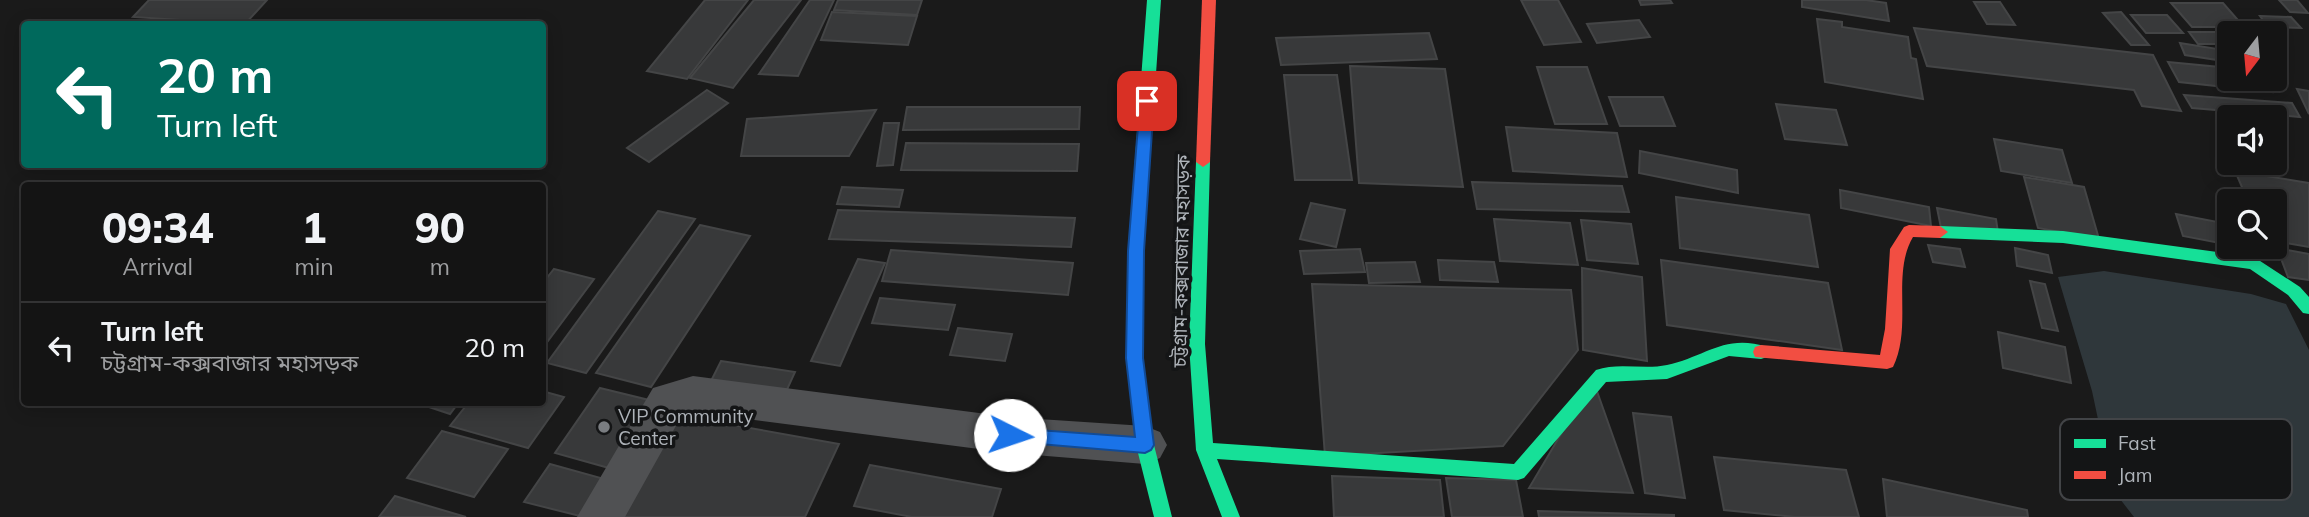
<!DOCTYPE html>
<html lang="en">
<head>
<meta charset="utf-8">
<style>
	body { margin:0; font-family:Mulish,"Noto Sans Bengali",sans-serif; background:#1d1d1d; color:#f1f3f6; height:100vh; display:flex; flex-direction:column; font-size:26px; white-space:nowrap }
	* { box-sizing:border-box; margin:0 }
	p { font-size:23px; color:#9d9ea0 }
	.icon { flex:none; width:38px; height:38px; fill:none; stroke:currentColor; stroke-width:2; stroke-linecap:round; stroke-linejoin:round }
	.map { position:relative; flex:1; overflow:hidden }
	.drawer { position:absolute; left:21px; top:182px; width:525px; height:224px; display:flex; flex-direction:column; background:#141414; border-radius:7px; box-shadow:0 4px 18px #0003,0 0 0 2px #333334 }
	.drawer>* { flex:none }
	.hud { position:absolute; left:21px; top:21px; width:525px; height:147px; border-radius:7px; box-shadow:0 4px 18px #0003,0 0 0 2px #333334; background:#00695c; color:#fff; overflow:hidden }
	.needle { width:46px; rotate:196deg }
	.fabs { position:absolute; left:2217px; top:21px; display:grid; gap:14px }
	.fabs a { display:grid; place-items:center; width:70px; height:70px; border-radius:7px; background:#141414; box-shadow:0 4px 18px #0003,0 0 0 2px #333334; font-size:35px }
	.pin { position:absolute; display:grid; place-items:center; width:60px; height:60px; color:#fff; margin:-30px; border-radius:14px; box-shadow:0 4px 10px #0006 }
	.me { position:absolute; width:77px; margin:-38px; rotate:94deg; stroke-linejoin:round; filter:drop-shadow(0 0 5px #0008) }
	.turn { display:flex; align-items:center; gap:24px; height:147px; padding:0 21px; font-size:32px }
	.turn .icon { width:91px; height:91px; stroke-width:2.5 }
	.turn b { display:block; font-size:49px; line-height:60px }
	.eta { display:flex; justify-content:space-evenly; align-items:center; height:119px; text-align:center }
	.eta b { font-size:42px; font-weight:800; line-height:49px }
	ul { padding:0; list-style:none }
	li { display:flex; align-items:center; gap:21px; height:91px; padding:0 21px; border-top:2px solid #333334 }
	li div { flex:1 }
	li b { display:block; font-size:26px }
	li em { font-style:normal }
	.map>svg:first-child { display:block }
</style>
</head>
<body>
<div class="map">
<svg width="2309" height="517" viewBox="0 0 2309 517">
	<rect width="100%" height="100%" fill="#1a1a1a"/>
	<polygon fill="#2f373b" points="2104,271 2251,294 2286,304 2309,350 2309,517 2134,517 2113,490 2092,391 2058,277"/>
	<g fill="#38393a" stroke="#444546" stroke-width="2">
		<polygon points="149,0 267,0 245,24 133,17"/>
		<polygon points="705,0 748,0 687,79 647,71"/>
		<polygon points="754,0 801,0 733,88 690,78"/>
		<polygon points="810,0 834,0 798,76 759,74"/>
		<polygon points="838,0 922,0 917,15 834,10"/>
		<polygon points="1521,0 1558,0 1581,42 1544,45"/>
		<polygon points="1639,0 1670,0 1672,3 1641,5"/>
		<polygon points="1802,0 1866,0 1886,3 1889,21 1802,7"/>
		<polygon points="2279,0 2297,0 2308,13 2290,12"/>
		<polygon points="1974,2 2000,2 2015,25 1987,24"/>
		<polygon points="2171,3 2223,3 2244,27 2192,27"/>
		<polygon points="832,12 917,16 908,45 821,40"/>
		<polygon points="2121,12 2149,45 2131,45 2103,13"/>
		<polygon points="2131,15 2167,15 2183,33 2146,33"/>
		<polygon points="2260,16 2291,17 2301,28 2268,27"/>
		<polygon points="1817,19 1842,22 1842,27 1908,37 1911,58 1916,59 1923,99 1825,82"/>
		<polygon points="1639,20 1650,37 1597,43 1587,24"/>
		<polygon points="1914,28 2153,55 2181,111 2142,106 2134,90 1927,66"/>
		<polygon points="2189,32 2237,32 2238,33 2230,33 2230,44 2198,44"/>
		<polygon points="1429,33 1437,59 1281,65 1276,38"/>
		<polygon points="2180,43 2230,51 2230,62 2185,55"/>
		<polygon points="2168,62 2230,68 2230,79 2264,79 2272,92 2179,82"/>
		<polygon points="1350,66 1445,69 1463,187 1359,183"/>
		<polygon points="1537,67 1587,67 1607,124 1555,124"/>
		<polygon points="1284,75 1337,75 1352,180 1295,180"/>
		<polygon points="2297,89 2309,91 2309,114"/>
		<polygon points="707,90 728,103 649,162 627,148"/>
		<polygon points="2184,95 2292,103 2300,117 2192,108"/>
		<polygon points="1609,97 1663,97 1675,126 1620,126"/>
		<polygon points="1776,104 1836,110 1847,145 1785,139"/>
		<polygon points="907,107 1080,107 1079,129 903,130"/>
		<polygon points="876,110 849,156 741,156 747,119"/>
		<polygon points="884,123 899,123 893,165 877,166"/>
		<polygon points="1506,127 1617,133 1627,177 1513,171"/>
		<polygon points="1994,139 2062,150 2072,183 2001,171"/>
		<polygon points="906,143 1079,144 1077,171 901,170"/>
		<polygon points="1640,151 1737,170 1738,193 1639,173"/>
		<polygon points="2235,171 2309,183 2309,247 2275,241 2275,201 2248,201"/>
		<polygon points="2024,177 2084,187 2099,239 2038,228"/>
		<polygon points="1472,182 1622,186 1629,212 1477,209"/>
		<polygon points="842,187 903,190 899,207 837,204"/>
		<polygon points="1840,190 1929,207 1931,226 1841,208"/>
		<polygon points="1676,197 1809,215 1818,267 1680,248"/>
		<polygon points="1311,203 1345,210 1336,247 1300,239"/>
		<polygon points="1937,208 1996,219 1999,239 1941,228"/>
		<polygon points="838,210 1075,218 1071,247 829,239"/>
		<polygon points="658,211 695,219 586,373 547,363"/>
		<polygon points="2176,214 2223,223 2230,245 2183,236"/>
		<polygon points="1494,219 1570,223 1578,265 1500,261"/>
		<polygon points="1581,220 1631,224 1638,264 1587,260"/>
		<polygon points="700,225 750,236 651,387 596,373"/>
		<polygon points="1928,245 1960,249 1965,267 1933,262"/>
		<polygon points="2015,248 2048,255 2052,273 2017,266"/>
		<polygon points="2277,248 2309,254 2309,280 2288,277"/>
		<polygon points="1360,249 1365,272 1304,274 1300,251"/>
		<polygon points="891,250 1073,263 1068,295 882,281"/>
		<polygon points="858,259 885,263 840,366 811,361"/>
		<polygon points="1438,260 1494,262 1498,282 1440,280"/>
		<polygon points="1661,260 1828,283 1842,350 1667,325"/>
		<polygon points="1415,262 1420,282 1369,283 1366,263"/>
		<polygon points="1582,268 1642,277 1647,361 1583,350"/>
		<polygon points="554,269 594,279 542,349 542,284"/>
		<polygon points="2030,281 2045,284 2058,331 2042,328"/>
		<polygon points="1312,284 1571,290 1578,350 1503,446 1325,456"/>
		<polygon points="880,298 955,305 948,330 872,323"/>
		<polygon points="958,328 1012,334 1005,361 950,355"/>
		<polygon points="1998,332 2065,347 2071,383 2003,368"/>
		<polygon points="721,361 795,372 785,394 710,383"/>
		<polygon points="1593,380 1633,493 1529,488"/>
		<polygon points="600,388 653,401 609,468 555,453"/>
		<polygon points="542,391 564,397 528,448 450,426 469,402 542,402"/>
		<polygon points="414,402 459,402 450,414"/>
		<polygon points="1633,413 1671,417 1685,498 1645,493"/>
		<polygon points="671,414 839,444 805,517 611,517"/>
		<polygon points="442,431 508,449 474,497 407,478"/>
		<polygon points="1714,457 1846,470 1859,517 1795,517 1724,510"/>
		<polygon points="550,464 608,480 584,517 524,502"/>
		<polygon points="870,465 1001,489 992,517 912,517 854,506"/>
		<polygon points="1332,476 1440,480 1444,517 1334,517"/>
		<polygon points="1446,478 1516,480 1523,517 1452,517"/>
		<polygon points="1883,479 2027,510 2028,517 1887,517"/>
		<polygon points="395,496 466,517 379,517"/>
		<polygon points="1538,511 1674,515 1674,517 1539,517"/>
	</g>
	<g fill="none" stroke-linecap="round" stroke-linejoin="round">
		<polygon fill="#505153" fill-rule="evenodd" points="693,376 1010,417 1145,426 1160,432 1167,445 1160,458 1145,464 1010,453 693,412 682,415 625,517 577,517 653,388"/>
		<g fill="#16e098" fill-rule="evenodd">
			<polygon points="1147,0 1161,0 1144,251 1143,358 1154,445 1172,517 1154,517 1136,445 1127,358 1128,251"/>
			<path d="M1203 157 1210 162 1205 344 1213 443 1514 464 1596 370C1618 362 1644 370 1667 365 1705 357 1725 333 1767 347L1769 352 1767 357 1761 359 1729 356 1667 379 1606 382 1524 478 1518 480 1217 459 1240 517H1222L1196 450 1189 344 1196 162Z"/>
			<polygon points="1940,226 2063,231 2254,257 2300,287 2309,297 2309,314 2303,313 2288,295 2250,269 2063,243 1940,238 1932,232"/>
		</g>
		<g fill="#f24e42" fill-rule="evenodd">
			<polygon points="1202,0 1216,0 1210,162 1203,167 1196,162"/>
			<path d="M1909 225 1940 226 1948 232 1940 238 1913 237C1891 274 1913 327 1893 367L1887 369 1755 357 1753 352 1755 347 1761 345 1880 355 1885 329 1890 249 1904 227Z"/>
		</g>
	</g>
	<polygon fill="#1a73e8" stroke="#114b97" stroke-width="2" points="1147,96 1154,101 1144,251 1143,358 1154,445 1151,450 1145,453 1004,441 1001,435 1004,430 1010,428 1135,437 1126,358 1128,251 1140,101"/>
	<circle fill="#7a7d81" stroke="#141516" stroke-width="2.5" cx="604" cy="427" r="7"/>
	<g text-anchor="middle" stroke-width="7" stroke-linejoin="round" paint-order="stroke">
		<g font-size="19" fill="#aeb3b9" stroke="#141516">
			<text transform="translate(1181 261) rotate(-89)" y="7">চট্টগ্রাম-কক্সবাজার মহাসড়ক</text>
		</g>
		<g font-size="19" fill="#aeb3b9" stroke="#141516" text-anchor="start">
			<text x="618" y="423">VIP Community<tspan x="618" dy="22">Center</tspan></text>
		</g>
	</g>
	<rect x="2060" y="419" width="232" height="81" rx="10" fill="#141516" stroke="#424447" stroke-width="2"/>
	<rect x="2074" y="439" width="32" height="9" fill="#16e098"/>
	<rect x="2074" y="471" width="32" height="8" fill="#f24e42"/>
	<g font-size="19" fill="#aeb3b9">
		<text x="2118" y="450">Fast</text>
		<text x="2118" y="482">Jam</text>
	</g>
</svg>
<div class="fabs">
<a><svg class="needle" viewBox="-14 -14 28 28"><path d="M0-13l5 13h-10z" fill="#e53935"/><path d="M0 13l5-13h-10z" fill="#9d9ea0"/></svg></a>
<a><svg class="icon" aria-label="sound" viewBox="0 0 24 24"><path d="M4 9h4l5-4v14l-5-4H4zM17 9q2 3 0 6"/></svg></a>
<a><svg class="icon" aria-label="search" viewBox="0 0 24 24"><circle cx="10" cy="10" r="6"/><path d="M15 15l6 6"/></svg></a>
</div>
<div class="pin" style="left:1147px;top:101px;background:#d93025"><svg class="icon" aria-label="arrive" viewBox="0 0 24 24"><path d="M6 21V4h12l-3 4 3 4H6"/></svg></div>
<svg class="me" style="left:1010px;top:435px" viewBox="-20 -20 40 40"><circle r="19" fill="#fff"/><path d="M0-13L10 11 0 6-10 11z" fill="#1a73e8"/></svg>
<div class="hud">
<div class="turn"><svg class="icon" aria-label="left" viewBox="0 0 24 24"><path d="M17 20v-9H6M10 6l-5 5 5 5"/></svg><div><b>20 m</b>Turn left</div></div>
</div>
<section class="drawer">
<div class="eta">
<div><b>09:34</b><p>Arrival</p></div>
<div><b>1</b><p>min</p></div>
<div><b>90</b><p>m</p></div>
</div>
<ul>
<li><svg class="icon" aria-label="left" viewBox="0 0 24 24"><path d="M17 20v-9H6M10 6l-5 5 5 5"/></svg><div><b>Turn left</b><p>চট্টগ্রাম-কক্সবাজার মহাসড়ক</p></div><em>20 m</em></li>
</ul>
</section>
</div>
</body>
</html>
